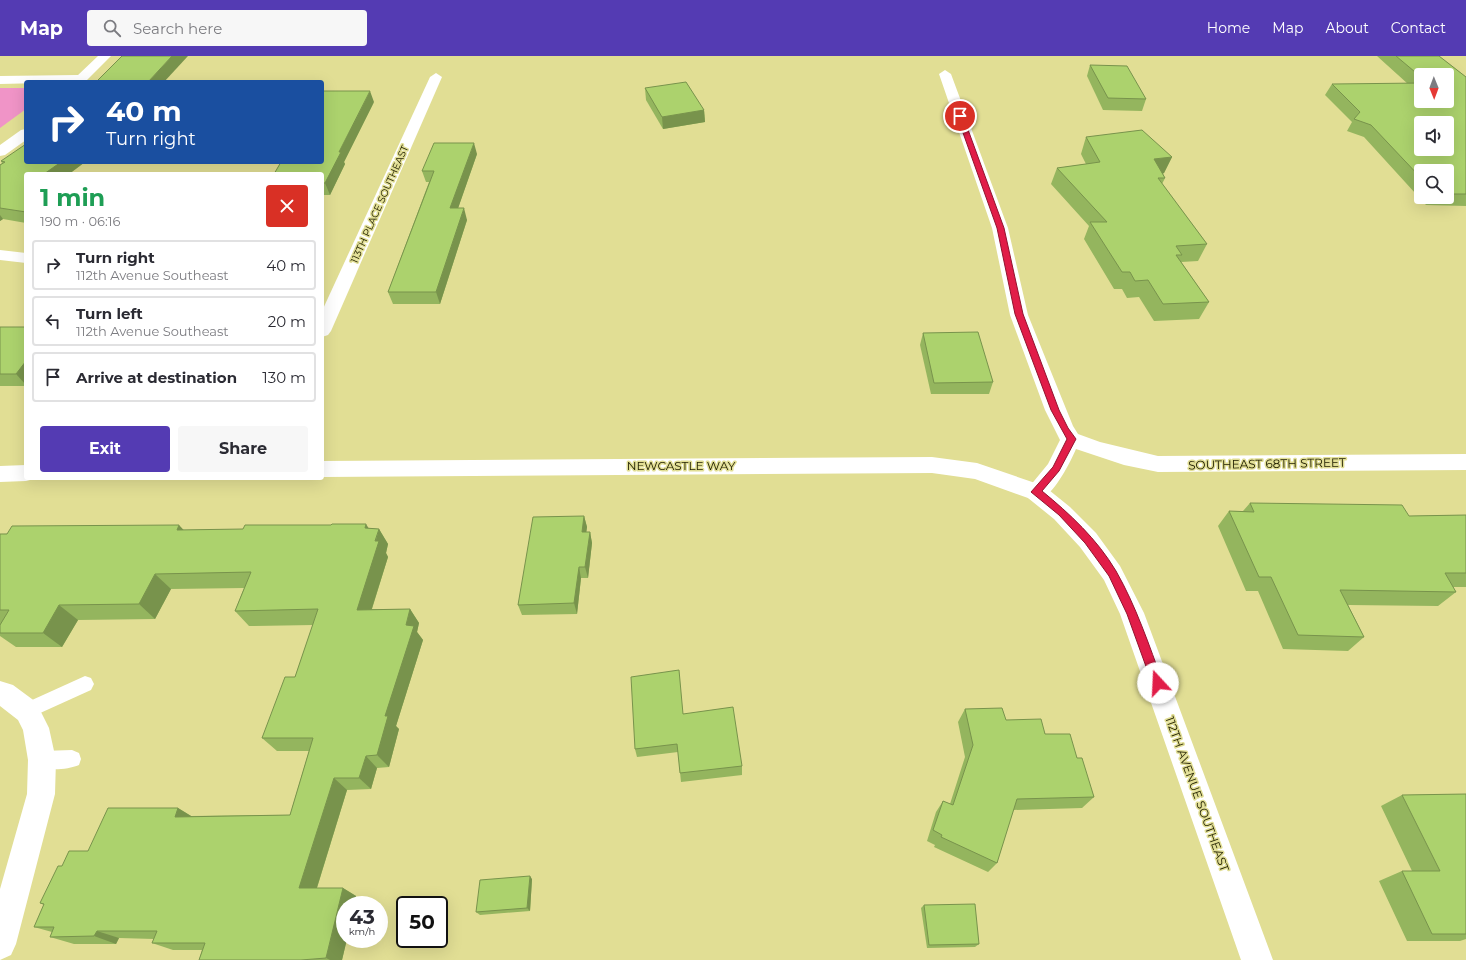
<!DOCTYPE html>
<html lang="en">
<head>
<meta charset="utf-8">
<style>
	body { margin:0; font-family:Montserrat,sans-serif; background:#f7f7f7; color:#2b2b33; height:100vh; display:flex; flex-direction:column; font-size:15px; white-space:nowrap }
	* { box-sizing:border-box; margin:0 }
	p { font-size:13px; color:#7c7c81 }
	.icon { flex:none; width:22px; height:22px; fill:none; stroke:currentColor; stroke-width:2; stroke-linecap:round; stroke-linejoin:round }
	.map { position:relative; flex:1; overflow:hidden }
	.drawer { position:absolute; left:24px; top:116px; width:300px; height:308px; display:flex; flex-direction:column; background:#fff; border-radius:4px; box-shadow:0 4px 16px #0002 }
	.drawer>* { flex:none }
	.hud { position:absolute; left:24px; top:24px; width:300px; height:84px; border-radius:4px; box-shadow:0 4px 16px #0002; background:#1a4fa0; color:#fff; overflow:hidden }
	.needle { width:26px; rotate:179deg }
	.buttons { position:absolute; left:1414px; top:12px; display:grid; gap:8px }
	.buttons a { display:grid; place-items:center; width:40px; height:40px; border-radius:4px; background:#fff; box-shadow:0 4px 16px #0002; font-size:20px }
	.speed { position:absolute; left:336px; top:840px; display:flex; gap:8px; font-size:20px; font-weight:700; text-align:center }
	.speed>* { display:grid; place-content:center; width:52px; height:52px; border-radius:50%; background:#fff; box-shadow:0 4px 16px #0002; line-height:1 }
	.speed small { font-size:10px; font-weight:400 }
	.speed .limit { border:2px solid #111; border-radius:6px; background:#fff; color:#111 }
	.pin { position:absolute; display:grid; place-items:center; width:34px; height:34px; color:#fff; margin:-17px; border:2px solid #fff; border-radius:50%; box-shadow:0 1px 4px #0007 }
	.me { position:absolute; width:44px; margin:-22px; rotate:340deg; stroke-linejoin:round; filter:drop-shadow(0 0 3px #0008) }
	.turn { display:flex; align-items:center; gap:14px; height:84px; padding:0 16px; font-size:18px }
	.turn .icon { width:52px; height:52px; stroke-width:2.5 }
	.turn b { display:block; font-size:28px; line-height:34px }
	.round { display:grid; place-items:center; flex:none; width:42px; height:42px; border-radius:4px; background:#f7f7f7 }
	.head { display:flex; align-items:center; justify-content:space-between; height:68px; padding:0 16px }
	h1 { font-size:24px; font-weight:700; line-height:30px; color:#1e9e55 }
	.action { display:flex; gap:8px; margin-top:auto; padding:8px 16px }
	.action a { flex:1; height:46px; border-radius:4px; background:#543bb3; color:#fff; font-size:16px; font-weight:700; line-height:46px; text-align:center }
	.action a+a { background:#f7f7f7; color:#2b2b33 }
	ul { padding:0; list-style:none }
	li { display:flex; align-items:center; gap:12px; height:50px; margin:0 8px 6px; padding:0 8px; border:2px solid #e1e1e2; border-radius:4px }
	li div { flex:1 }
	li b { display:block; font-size:15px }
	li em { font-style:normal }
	header { display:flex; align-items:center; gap:24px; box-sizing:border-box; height:56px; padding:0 20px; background:#543bb3; color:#fff }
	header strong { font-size:19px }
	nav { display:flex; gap:22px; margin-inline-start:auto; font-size:14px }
	.search { width:280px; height:36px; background:#f7f7f7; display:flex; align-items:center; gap:10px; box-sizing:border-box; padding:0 14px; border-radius:4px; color:#7c7c81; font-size:15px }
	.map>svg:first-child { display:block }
</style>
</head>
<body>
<header>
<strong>Map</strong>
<div class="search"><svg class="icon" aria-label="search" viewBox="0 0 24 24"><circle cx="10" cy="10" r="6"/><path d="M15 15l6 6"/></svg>Search here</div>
<nav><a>Home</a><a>Map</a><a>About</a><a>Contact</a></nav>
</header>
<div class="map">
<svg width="1466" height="904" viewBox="0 0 1466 904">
	<rect width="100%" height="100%" fill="#e1de94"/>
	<polygon fill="#f094c7" points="0,32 26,32 26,53 0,72"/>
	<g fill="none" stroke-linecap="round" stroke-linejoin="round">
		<g fill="#fff" fill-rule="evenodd">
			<polygon points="85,620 91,622 94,628 91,634 27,663 21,661 18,655 21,649"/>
			<path d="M72 694 79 697 81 703 79 709C67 714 47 715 35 710L33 704 35 698 42 695Z"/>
		</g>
		<g fill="#fff" fill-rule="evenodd">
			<polygon points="98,0 111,0 85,26 0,28 0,20 78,19"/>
			<path d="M945 14 951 18 1008 172 1028 259 1073 370 1078 378 1100 386 1158 400 1466 398V414L1158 416 1124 409 1076 393C1070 407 1056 434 1043 442 1038 445 1033 444 1028 442L1025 436 1048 408 1060 384 1045 354 1010 259 992 172 939 18Z"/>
			<polygon points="436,17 442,21 331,275 328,279 322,281 322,255 430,21"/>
			<polygon points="26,73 26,84 5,99 0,100 0,89 21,74"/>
			<polygon points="0,194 26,197 26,207 0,204"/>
			<polygon points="0,625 13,629 36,646 49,672 56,704 55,738 16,888 11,899 0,904 0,833 27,738 28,704 23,674 18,664 0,650"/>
		</g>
		<g fill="#fff" fill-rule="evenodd">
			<polygon points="932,401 977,407 1044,430 1070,451 1096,477 1120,510 1144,557 1273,904 1241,904 1120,558 1104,524 1080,491 1054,463 1028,442 975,423 932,417 322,421 322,405"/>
			<polygon points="26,409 26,422 34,423 26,425 0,426 0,410"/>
		</g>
	</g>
	<g fill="#94b55e" fill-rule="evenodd">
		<path d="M1377 0H1439L1466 21V150L1426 149 1364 81 1347 75 1352 66 1325 39 1332 28H1408ZM1421 19 1447 45H1421ZM1421 115H1447V141H1421Z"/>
		<polygon points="1090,9 1146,43 1142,55 1103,54 1087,20"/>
		<polygon points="645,32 704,54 705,66 663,73 646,44"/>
		<polygon points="374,46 344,106 345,108 330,139 322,139 322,118"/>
		<polygon points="1086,81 1172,101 1164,117 1163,118 1165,122 1162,128 1207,188 1198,205 1181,206 1209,246 1199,263 1154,265 1139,241 1127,242 1122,233 1114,233 1084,183 1089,170 1051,128 1057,112 1086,108 1081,98"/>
		<polygon points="477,98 458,152 467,164 440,248 393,248 388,236 429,126 426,126 422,115"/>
		<polygon points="1,105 85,106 69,118 26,118 26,167 3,163 0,165 0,109 2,107"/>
		<rect x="0" y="271" width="26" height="59"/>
		<polygon points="923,277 993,326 989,338 931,338 920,289"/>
		<polygon points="1250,447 1409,460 1466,459 1466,531 1453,531 1456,536 1438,550 1348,549 1364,581 1348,595 1283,593 1258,535 1246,535 1218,470 1229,455 1243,455"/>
		<polygon points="584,460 587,471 586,476 590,476 592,487 588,522 581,522 577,558 522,559 518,549"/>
		<polygon points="369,472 379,473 388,488 386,497 388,501 372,553 410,553 419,567 417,576 423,584 396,670 399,673 389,711 377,712 371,733 347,734 317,832 343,832 356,840 354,849 345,849 345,883 347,883 342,904 199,904 202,894 173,894 152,887 154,883 119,882 116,888 74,888 50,881 52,876 34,871 44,849 40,847 62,810 88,795 178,752 191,760 290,759 309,695 277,695 262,682 295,621 313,569 249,570 235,555 244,532 171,533 155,563 78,564 62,591 16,591 0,580 0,478 184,474"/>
		<polygon points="965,653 1006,664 1045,678 1077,702 1094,741 1082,752 1013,754 997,807 988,816 934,791 935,789 927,785 936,756 943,745 950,748 965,701 958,666"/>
		<polygon points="683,658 742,710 742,719 681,726 678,696 637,701 635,693"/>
		<polygon points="1466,738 1466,883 1460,885 1407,885 1379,825 1402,815 1412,815 1381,750 1402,739"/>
		<polygon points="532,823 530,855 480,859 476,856"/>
		<polygon points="924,849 979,888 975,891 927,892 921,852"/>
	</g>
	<g fill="#78934c">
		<polygon points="172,0 188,0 164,26 148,26"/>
		<polygon points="370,35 374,46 344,106 345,108 330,139 325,127 339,96"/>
		<polygon points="704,54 705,66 663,73 662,61"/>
		<polygon points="474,87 477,98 454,164 450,152"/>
		<polygon points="1172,101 1164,117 1147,120 1154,103"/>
		<polygon points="61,106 85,106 69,118 44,118"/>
		<polygon points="464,152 467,164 440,248 436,236"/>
		<polygon points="0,159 3,163 0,165"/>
		<polygon points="26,305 26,329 16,318"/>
		<polygon points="584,460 587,471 585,487 582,476"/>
		<polygon points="366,468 376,484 365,472"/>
		<polygon points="179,469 194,485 177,474"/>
		<polygon points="379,473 388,488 386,497 388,501 367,568 357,554"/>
		<polygon points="590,476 592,487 588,522 585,511"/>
		<polygon points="579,511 581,522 577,558 574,547"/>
		<polygon points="155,518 171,533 155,563 139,548"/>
		<polygon points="59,549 78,564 62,591 43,577"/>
		<polygon points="410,553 419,567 417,576 423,584 396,670 399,673 389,711 377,699 385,660"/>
		<polygon points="366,700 377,712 371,733 359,722"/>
		<polygon points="334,722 347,734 314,841 299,832"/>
		<polygon points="178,752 196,763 175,761"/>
		<polygon points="530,820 532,823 530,855 527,852"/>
		<polygon points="343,832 356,840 354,849 345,849 345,883 347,883 342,904 330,904 326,902"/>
		<polygon points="97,875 119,882 116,888 94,880"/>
	</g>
	<g fill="#acd26d" stroke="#78934c" fill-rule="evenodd">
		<polygon points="122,0 172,0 148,26 96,26"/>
		<path d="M1396 0H1439L1466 21V138H1447V115H1421V122L1371 69 1354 63 1360 56 1332 28 1421 27V45H1447V19H1421V21ZM1421 67H1447V93H1421Z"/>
		<polygon points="1090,9 1127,10 1146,43 1108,42"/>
		<polygon points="686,26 704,54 662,61 645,32"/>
		<polygon points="322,35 370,35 339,96 341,96 325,127 322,127 322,118 274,118 281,106 322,106"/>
		<polygon points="1142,74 1172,101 1154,103 1165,122 1158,122 1207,188 1176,190 1182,199 1176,199 1209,246 1163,248 1148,224 1135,225 1130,216 1122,216 1090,166 1107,166 1057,112 1100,106 1086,81"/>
		<polygon points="434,87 474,87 450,152 464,152 436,236 388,236 434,115 422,115"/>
		<polygon points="26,88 26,106 61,106 44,118 26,118 26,156 0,152 0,109 5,106 1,105"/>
		<polygon points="0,271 26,271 26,305 16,318 0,318"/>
		<polygon points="978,276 993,326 934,327 923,277"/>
		<polygon points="1250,447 1402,449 1409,460 1466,459 1466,517 1445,517 1456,536 1340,534 1364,581 1298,579 1271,521 1259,521 1229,455 1254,456"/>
		<polygon points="584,460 582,476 590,476 585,511 579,511 574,547 518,549 533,461"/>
		<polygon points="332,468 366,468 365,472 379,473 375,485 379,485 357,554 410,553 406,569 414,570 385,660 388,660 377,699 366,700 359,722 334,722 299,832 343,832 326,902 301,904 199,904 205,887 152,887 157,875 97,875 94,880 50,881 54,871 34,871 44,848 40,847 58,810 62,810 69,795 88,795 108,752 178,752 175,761 290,759 313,682 262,682 285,621 295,621 318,553 235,555 251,516 155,518 139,548 59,549 43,577 0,577 0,569 9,554 0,554 0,478 7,478 12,470 179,469 177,474 243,473 245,469 331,469"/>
		<polygon points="679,614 683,658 733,651 742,710 680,717 677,688 635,693 631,621"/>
		<polygon points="1002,652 1006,664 1041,663 1045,678 1070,678 1077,702 1082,702 1094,741 1017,743 997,807 941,781 942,779 933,774 943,745 953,749 973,689 965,653"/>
		<polygon points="1466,738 1466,878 1432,878 1402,815 1440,815 1402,739"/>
		<polygon points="530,820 527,852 476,856 480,824"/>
		<polygon points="975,848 979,888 929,889 924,849"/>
	</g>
	<path fill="#e11d48" stroke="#92132f" d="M960 58 963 60 1004 172 1023 258 1059 354 1068 372 1076 383 1059 415 1042 435C1070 458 1097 483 1116 515 1136 550 1149 589 1163 627L1161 631 1158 632 1154 631 1152 627 1127 558 1109 520 1085 487 1059 459 1031 436 1053 411 1067 383 1051 354 1015 258 997 172 957 60Z"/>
	<g text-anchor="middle" stroke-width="3" stroke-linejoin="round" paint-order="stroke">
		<g font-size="10" fill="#232103" stroke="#e1de94">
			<text transform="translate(379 148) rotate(-66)" y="4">113TH PLACE SOUTHEAST</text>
		</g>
		<g font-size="12" fill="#232103" stroke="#e1de94">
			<text transform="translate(1267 408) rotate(-1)" y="4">SOUTHEAST 68TH STREET</text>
			<text x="681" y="414">NEWCASTLE WAY</text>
			<text transform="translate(1197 738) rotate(70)" y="4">112TH AVENUE SOUTHEAST</text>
		</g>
	</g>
</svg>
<div class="buttons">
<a><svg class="needle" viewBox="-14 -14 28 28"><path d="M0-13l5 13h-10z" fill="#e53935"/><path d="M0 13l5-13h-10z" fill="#7c7c81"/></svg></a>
<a><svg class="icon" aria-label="sound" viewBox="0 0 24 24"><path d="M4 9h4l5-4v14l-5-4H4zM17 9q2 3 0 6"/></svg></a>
<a><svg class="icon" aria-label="search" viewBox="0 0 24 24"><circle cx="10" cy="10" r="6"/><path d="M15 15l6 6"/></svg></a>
</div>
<div class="speed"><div>43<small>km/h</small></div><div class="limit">50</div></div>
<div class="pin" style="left:960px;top:60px;background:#d93025"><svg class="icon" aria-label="arrive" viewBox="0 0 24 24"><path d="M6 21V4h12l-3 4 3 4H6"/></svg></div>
<svg class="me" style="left:1158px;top:627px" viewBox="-20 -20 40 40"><circle r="19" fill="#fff"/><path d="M0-13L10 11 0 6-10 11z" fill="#e11d48"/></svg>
<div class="hud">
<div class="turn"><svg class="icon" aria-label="right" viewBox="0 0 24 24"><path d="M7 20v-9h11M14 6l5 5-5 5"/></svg><div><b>40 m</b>Turn right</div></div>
</div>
<section class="drawer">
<div class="head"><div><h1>1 min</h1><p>190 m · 06:16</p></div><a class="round" style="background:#d93025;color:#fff"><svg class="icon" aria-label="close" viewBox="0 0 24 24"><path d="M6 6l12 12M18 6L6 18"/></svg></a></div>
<ul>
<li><svg class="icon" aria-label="right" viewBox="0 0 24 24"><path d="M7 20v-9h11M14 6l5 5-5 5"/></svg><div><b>Turn right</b><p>112th Avenue Southeast</p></div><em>40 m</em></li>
<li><svg class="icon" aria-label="left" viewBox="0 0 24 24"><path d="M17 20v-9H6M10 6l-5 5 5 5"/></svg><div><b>Turn left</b><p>112th Avenue Southeast</p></div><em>20 m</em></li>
<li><svg class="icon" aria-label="arrive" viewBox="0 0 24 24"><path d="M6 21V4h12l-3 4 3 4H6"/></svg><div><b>Arrive at destination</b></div><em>130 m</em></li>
</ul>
<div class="action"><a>Exit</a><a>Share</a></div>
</section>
</div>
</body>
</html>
